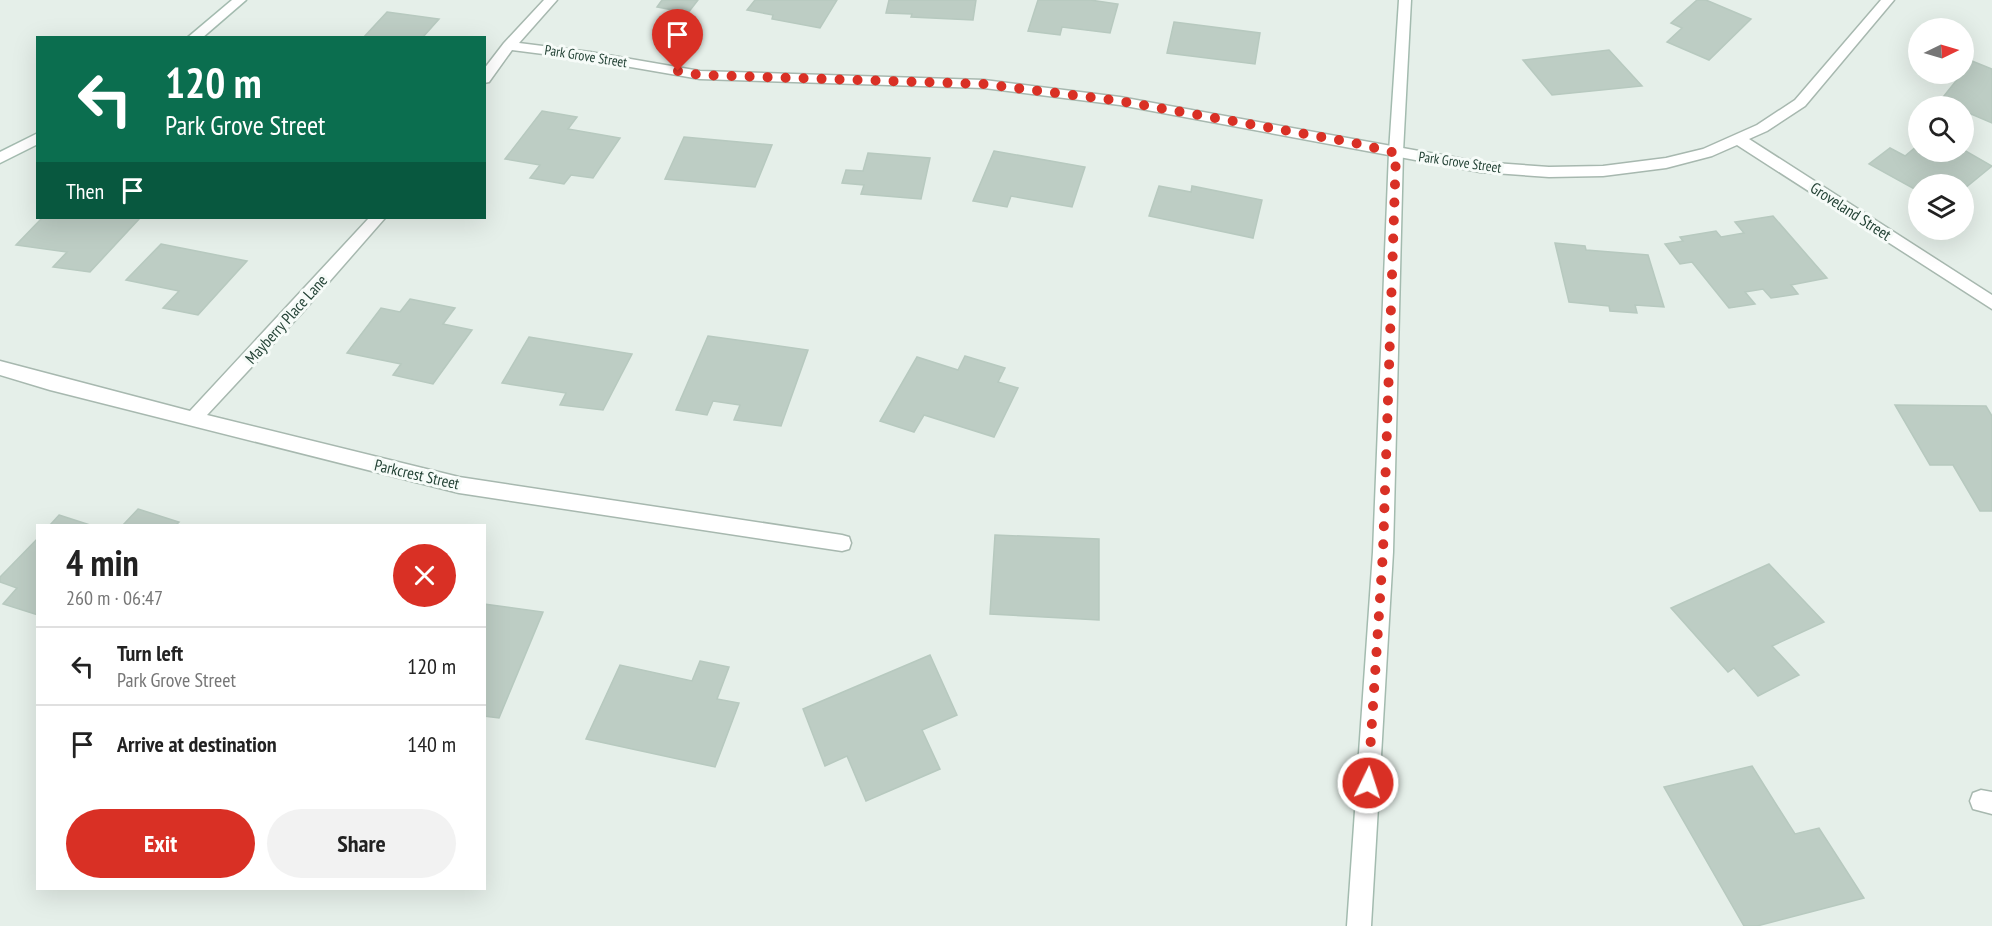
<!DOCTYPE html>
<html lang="en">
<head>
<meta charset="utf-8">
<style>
	body { margin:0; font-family:"PT Sans Narrow",sans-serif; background:#f2f2f2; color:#222; height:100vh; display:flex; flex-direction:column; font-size:22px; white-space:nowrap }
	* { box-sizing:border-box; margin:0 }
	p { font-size:20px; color:#767676 }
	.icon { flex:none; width:33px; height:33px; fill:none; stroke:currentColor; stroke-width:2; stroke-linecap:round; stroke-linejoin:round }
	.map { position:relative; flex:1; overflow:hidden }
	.drawer { position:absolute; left:36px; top:524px; width:450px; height:366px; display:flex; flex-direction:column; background:#fff; border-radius:0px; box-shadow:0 6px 24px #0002 }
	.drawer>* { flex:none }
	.hud { position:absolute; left:36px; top:36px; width:450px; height:183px; border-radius:0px; box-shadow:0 6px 24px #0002; background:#0b6e4f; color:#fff; overflow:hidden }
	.needle { width:39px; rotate:85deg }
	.fabs { position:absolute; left:1908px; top:18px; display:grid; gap:12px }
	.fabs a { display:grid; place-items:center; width:66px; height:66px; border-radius:50%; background:#fff; box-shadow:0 6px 24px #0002; font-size:30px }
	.pin { position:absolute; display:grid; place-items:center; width:51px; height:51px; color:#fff; margin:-62px -26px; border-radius:50% 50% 50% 0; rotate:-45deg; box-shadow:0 0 6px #0007 }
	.pin .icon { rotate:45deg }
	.me { position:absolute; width:66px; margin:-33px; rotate:4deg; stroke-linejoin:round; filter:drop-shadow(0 0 4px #0008) }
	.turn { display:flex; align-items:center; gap:21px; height:126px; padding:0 30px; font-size:27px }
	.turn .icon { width:78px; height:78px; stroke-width:2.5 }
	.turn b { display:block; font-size:42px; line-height:51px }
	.then { display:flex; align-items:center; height:57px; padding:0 30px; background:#0003; gap:12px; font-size:22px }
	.round { display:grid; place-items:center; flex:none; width:63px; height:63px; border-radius:32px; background:#f2f2f2 }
	.head { display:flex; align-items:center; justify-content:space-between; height:102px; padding:0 30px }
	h1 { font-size:36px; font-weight:600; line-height:45px }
	.primary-button { display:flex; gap:12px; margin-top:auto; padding:12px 30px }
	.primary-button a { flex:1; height:69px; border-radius:36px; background:#d93025; color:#fff; font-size:24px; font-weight:600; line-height:69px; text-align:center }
	.primary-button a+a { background:#f2f2f2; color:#222 }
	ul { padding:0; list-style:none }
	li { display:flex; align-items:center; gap:18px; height:78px; padding:0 30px; border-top:2px solid #e0e0e0 }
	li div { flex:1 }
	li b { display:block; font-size:22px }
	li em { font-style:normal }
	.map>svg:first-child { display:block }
</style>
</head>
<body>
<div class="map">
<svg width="1992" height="926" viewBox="0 0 1992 926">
	<rect width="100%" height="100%" fill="#e5efe9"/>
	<g fill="#bdcdc4" stroke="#b7c9bf" stroke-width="1.5">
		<polygon points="662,0 698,0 688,13 657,7"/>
		<polygon points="755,0 837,0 820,28 772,19 773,15 747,10"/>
		<polygon points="889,0 976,0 973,20 911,17 912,14 886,13"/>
		<polygon points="1038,0 1090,0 1118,4 1110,33 1062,27 1060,35 1028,31"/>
		<polygon points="1697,0 1706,0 1751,19 1709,60 1667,42 1682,28 1671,23"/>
		<polygon points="387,12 439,19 423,37 363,38"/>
		<polygon points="1174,22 1260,33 1255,64 1167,53"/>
		<polygon points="1609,50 1642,86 1552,95 1523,60"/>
		<polygon points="1972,61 1992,69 1992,123 1964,111 1964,106 1953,106 1940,101"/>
		<polygon points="542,111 577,117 568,129 620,138 593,178 571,175 564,184 530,178 540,165 505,159"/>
		<polygon points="684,137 772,145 755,187 665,179"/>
		<polygon points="1918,145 1918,152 1964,150 1992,166 1964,189 1964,184 1918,184 1918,191 1869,164 1890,148 1905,156"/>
		<polygon points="994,151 1085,167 1072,207 1011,196 1007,207 973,201"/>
		<polygon points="868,153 930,158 921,199 861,194 864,185 842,183 846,170 863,171"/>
		<polygon points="1159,186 1191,192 1192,186 1262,200 1253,238 1149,216"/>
		<polygon points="1773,216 1827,278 1791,285 1798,294 1771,298 1763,289 1745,292 1755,304 1729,308 1692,262 1680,264 1665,244 1683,241 1680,237 1716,231 1721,237 1744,233 1735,222"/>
		<polygon points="42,218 140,218 90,272 53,267 67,252 16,245"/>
		<polygon points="1555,243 1585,246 1586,250 1648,255 1664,307 1635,305 1637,313 1610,311 1609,306 1569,302"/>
		<polygon points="161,244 247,261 198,315 163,308 179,291 126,280"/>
		<polygon points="410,299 455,308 443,324 472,330 433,384 393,375 401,364 347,353 381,308 400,312"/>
		<polygon points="708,336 808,350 781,426 734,420 740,405 713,401 707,415 676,410"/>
		<polygon points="529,337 632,354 603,410 560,405 566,393 502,383"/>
		<polygon points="965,356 1005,368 998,382 1018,388 994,437 924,415 914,432 880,421 917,357 958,370"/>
		<polygon points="1895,405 1986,406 1992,416 1992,511 1980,511 1953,465 1930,465"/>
		<polygon points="138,509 179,522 176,525 123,525"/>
		<polygon points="59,515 90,525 50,525"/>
		<polygon points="995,535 1099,539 1099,620 990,614"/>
		<polygon points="38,538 38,615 3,604 17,588 0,582 0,577"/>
		<polygon points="1769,564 1824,622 1772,646 1799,675 1758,696 1734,668 1728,672 1671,608"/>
		<polygon points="484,604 543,612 499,718 484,716"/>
		<polygon points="930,655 957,715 922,730 940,769 866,801 847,756 825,766 803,709"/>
		<polygon points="700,661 729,667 717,699 739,703 715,767 586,739 620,665 692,681"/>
		<polygon points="1752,766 1795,834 1819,828 1864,898 1757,926 1744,926 1664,787"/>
	</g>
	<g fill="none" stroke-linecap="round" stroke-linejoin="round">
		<defs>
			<g id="street">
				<polygon points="544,0 557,0 519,43 590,52 700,71 984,80 1120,97 1480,162 1549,167 1603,166 1666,158 1703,149 1757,125 1795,100 1881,0 1894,0 1805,106 1767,131 1749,139 1992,295 1992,309 1737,145 1712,156 1666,168 1603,176 1549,177 1480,172 1120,105 984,88 700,79 590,60 512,50 489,82 484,83 484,69 504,43"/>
				<polygon points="369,218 385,218 301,314 207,415 459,477 842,535 849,537 851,543 849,549 842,551 459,493 50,390 0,375 0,361 190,411"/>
				<polygon points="1981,790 1992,792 1992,814 1973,809 1970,801 1973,793"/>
			</g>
			<g id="secondary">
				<polygon points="232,0 246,0 202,38 187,38"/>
				<polygon points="1399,0 1411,0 1403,152 1393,552 1371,926 1347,926 1373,552 1389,152"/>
				<polygon points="38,133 38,144 0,163 0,152"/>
			</g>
		</defs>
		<use href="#street" stroke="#a7b8af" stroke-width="3"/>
		<use href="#secondary" stroke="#a3bbaf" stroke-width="3"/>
		<use href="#street" fill="#fff" fill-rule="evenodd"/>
		<use href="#secondary" fill="#fff" fill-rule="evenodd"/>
	</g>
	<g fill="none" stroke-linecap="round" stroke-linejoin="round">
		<polyline stroke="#d93025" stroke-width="10" stroke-dasharray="0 18" points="678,71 700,75 984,84 1120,101 1350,142 1396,153 1383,552 1368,783"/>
	</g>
	<g text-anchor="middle" stroke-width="6" stroke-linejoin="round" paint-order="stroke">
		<g font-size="14" fill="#234235" stroke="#f6fbf8">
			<text transform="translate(586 56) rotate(9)" y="5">Park Grove Street</text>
			<text transform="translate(1460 162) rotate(8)" y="5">Park Grove Street</text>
		</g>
		<g font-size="16" fill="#234235" stroke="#f6fbf8">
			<text transform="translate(1851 211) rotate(33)" y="6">Groveland Street</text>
			<text transform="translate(286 319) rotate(-48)" y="6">Mayberry Place Lane</text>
			<text transform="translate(417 474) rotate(13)" y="6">Parkcrest Street</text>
		</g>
	</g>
</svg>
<div class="fabs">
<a><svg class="needle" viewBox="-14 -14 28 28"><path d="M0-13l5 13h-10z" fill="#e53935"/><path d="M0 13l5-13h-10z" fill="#767676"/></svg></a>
<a><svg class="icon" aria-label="search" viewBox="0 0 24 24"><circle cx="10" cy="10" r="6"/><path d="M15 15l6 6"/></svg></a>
<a><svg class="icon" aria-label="layers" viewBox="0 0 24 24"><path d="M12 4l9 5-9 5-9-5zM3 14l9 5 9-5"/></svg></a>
</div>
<div class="pin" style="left:678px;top:71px;background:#d93025"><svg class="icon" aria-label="arrive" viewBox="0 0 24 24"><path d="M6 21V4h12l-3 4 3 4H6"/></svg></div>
<svg class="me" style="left:1368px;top:783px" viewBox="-20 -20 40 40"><circle r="17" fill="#d93025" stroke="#fff" stroke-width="3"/><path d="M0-11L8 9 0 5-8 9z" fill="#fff"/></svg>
<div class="hud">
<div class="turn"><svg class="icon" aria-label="left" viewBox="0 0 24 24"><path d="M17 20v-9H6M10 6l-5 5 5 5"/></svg><div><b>120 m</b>Park Grove Street</div></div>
<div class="then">Then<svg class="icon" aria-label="arrive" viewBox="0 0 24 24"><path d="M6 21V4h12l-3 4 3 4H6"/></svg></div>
</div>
<section class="drawer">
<div class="head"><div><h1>4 min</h1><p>260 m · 06:47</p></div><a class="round" style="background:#d93025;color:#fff"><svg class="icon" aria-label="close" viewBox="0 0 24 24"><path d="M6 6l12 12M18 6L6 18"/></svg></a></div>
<ul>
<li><svg class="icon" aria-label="left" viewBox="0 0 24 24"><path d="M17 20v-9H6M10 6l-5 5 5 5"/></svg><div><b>Turn left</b><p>Park Grove Street</p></div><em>120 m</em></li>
<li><svg class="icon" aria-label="arrive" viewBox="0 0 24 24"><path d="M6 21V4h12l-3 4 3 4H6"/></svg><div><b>Arrive at destination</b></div><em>140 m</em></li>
</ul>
<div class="primary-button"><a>Exit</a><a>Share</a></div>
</section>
</div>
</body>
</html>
